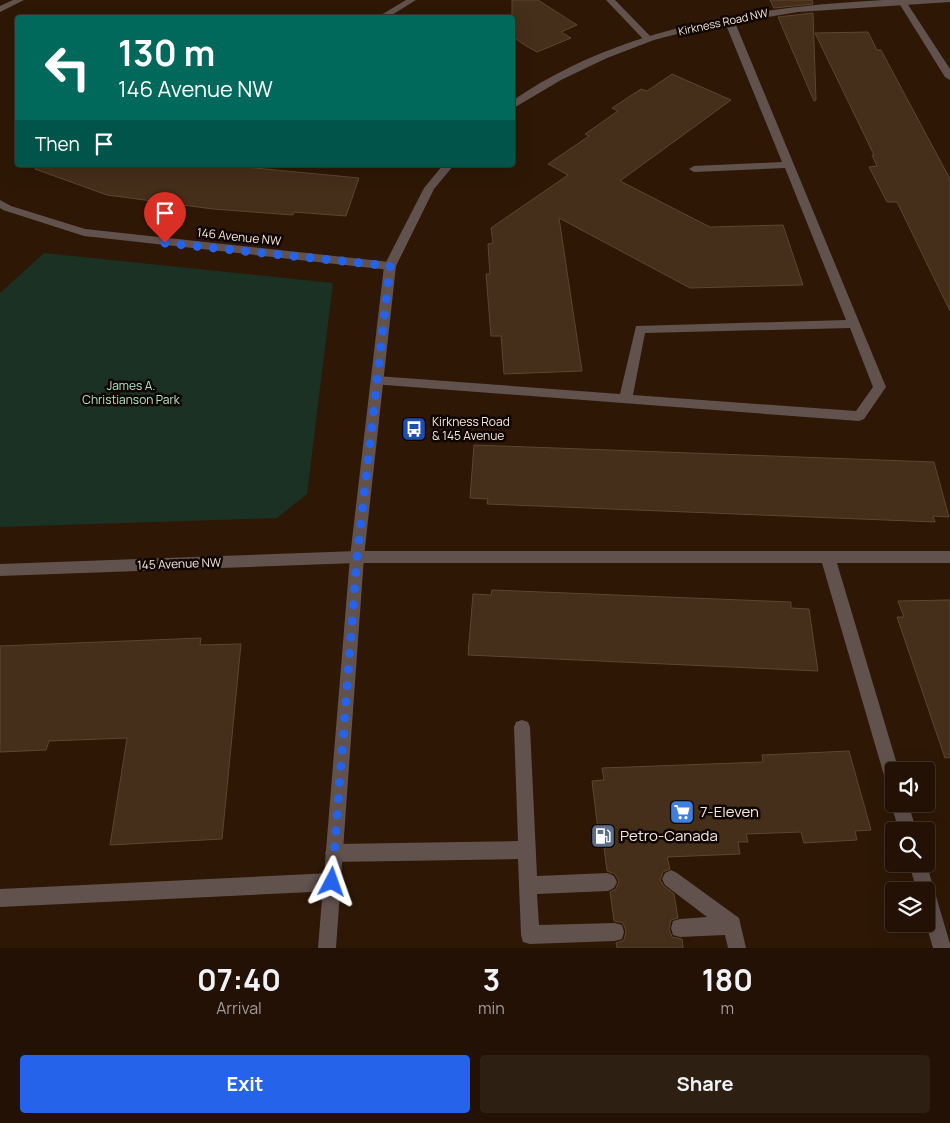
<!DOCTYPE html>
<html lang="en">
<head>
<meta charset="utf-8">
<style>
	body { margin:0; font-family:Manrope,sans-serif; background:#2e1f13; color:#f1f3f6; height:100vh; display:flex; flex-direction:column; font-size:19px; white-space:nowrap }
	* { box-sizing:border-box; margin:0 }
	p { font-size:16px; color:#a29d9a }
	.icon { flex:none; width:28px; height:28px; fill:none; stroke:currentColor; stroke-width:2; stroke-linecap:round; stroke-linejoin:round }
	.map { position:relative; height:948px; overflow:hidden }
	.details { display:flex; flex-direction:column; background:#221104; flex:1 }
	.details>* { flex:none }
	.guide { position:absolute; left:15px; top:15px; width:500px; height:152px; border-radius:5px; box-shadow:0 5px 20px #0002,0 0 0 1px #3f3126; background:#00695c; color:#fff; overflow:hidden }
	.controls { position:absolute; left:885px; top:762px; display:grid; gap:10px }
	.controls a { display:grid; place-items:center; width:50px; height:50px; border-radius:5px; background:#221104; box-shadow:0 5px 20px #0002,0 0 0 1px #3f3126; font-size:25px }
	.pin { position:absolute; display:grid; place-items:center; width:42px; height:42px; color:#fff; margin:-51px -21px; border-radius:50% 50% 50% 0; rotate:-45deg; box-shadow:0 0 5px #0007 }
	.pin .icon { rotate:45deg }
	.me { position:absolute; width:55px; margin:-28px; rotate:4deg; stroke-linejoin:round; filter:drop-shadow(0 0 4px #0008) }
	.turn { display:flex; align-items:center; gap:18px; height:105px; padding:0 20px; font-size:22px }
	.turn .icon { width:65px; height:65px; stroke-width:2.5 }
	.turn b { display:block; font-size:35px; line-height:42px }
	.then { display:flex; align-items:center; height:48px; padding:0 20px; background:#0003; gap:10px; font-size:19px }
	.eta { display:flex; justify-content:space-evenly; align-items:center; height:85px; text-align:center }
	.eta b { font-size:30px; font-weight:700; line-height:35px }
	.primary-button { display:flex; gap:10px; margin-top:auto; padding:10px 20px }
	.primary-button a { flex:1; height:58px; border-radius:5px; background:#2563eb; color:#fff; font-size:20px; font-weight:700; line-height:58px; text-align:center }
	.primary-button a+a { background:#2e1f13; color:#f1f3f6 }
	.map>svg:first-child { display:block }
</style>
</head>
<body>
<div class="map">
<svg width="950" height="948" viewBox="0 0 950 948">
	<rect width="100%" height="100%" fill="#2e1705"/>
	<polygon fill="#1a3124" points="44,253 333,283 307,494 277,518 0,527 0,293"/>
	<g fill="#452e1a" stroke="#5e452f">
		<polygon points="512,0 538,0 577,25 561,32 571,38 537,52 526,46 512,36"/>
		<polygon points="770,0 812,0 813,4 774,8"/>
		<polygon points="813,13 816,100 814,101 778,17"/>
		<polygon points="868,32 877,50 881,50 950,179 950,311 897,202 887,202 869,167 877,166 872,155 874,155 815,33"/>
		<polygon points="672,74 731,100 620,181 710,227 783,225 803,285 690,288 559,218 582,371 504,374 501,336 491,336 486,274 490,274 488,244 493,243 491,228 568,175 548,164 589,136 585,134 618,111 612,108 641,89 647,91"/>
		<polygon points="36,165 224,165 359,178 346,216 294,212 293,215 213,209 107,195 35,169"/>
		<polygon points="474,445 934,462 949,517 933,516 935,522 487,504 488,499 470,498"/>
		<polygon points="492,590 791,602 791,608 809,609 818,671 468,655 473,594 491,595"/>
		<polygon points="950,600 950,757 945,758 897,617 904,617 898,601"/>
		<polygon points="201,638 200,645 241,644 222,839 110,845 127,738 49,741 46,750 0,752 0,646"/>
		<polygon points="849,751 871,830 855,831 857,840 804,843 801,832 746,834 748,842 738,842 740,854 667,857 670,869 663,872 660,880 664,886 674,894 678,918 671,920 669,929 672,937 682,939 683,948 617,948 616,943 624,940 626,931 623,923 614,921 610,892 616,889 619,881 615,874 607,871 603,840 599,838 592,781 604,780 602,768 763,762 762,755"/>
	</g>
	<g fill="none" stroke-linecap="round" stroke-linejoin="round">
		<g fill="#61524e" fill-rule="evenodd">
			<path d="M729 17 734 20 886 387 864 419 859 421 372 384 371 381 372 378 377 376 620 394 636 326 846 320 785 168 694 172 689 169 694 166 782 162 724 20ZM850 328 873 387 856 411 633 395 645 333Z"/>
			<polygon points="522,720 528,722 530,727 537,876 608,873 614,876 617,882 614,888 608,891 537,894 539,925 615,923 622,925 624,932 622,939 615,941 530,944 523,942 521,935 518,859 334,862 328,859 325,853 328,847 334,844 518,841 514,727 516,722"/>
			<polygon points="671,870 677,873 739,918 746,948 728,948 725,935 680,937 673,935 671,928 673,921 680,919 707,917 665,885 662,879 665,873"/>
			<polygon points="332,873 338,876 341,882 338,888 332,891 0,907 0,889"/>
		</g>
		<g fill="#61524e" fill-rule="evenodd">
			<polygon points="13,0 24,0 0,12 0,6"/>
			<polygon points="406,0 416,0 387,18 376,18"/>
			<polygon points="606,0 615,0 651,37 651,41 645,41"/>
			<polygon points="897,0 905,0 950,69 950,80 945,77"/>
			<polygon points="0,200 11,206 85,229 390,262 396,266 390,270 84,236 3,210 0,208"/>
			<polygon points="357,551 950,551 950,563 837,563 899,771 894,771 894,790 888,788 886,782 822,563 357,563 0,576 0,564"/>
			<polygon points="894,799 894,804 908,804 917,831 899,831 891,804"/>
			<polygon points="926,862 950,944 950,948 933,948 926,924 926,891 917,891 909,864"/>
		</g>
		<g fill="#61524e" fill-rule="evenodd">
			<path d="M883 0H950V2L798 12 700 28 654 40 607 58 561 80 512 109V101C620 26 755 7 883 0Z"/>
			<polygon points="443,165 454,165 434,189 396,266 364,557 336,948 318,948 350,557 384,266 424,188"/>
		</g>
	</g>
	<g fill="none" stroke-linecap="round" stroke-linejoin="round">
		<polyline stroke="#2563eb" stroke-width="9" stroke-dasharray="0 16.2" points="165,243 390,266 357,557 332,882"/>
	</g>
	<defs>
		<symbol id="bus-square" viewBox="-11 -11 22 22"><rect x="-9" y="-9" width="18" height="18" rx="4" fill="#1a4fb4" stroke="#0f0501"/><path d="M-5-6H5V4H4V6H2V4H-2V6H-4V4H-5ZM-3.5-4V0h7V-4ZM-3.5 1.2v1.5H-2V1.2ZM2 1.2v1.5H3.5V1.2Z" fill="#fff"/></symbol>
		<symbol id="supermarket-square" viewBox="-11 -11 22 22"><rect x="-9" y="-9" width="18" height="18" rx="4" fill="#3f7fe0" stroke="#0f0501"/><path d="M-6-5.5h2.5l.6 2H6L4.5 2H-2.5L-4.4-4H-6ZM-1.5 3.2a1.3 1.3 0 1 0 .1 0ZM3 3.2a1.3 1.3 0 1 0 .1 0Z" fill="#fff"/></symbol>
		<symbol id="fuel-square" viewBox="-11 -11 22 22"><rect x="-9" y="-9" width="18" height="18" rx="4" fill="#5c6f8a" stroke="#0f0501"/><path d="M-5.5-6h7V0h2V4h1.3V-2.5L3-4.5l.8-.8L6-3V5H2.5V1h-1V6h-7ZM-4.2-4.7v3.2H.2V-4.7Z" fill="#fff"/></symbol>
	</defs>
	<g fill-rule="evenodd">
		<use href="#bus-square" x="400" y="415" width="28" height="28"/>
		<use href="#supermarket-square" x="668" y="798" width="28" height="28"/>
		<use href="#fuel-square" x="589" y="822" width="28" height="28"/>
	</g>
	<g text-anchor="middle" stroke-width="5" stroke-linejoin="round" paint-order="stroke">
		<g font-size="11" fill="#f8e7db" stroke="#0f0501">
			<text transform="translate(723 22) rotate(-12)" y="4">Kirkness Road NW</text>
		</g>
		<g font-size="12" fill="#f8e7db" stroke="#0f0501">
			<text transform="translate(239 237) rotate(6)" y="4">146 Avenue NW</text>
			<text transform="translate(179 564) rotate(-2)" y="4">145 Avenue NW</text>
		</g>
		<g font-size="12" fill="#ace6c3" stroke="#0f0501">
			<text x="131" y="390">James A.<tspan x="131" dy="14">Christianson Park</tspan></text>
		</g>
		<g font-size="12" fill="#f8e7db" stroke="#0f0501" text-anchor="start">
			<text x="432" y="426">Kirkness Road<tspan x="432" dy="14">&amp; 145 Avenue</tspan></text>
		</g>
		<g font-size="15" fill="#f8e7db" stroke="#0f0501" text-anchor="start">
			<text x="700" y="817">7-Eleven</text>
			<text x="620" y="841">Petro-Canada</text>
		</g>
	</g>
</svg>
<div class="controls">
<a><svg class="icon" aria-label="sound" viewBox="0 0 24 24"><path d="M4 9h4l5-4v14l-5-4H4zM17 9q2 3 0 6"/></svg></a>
<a><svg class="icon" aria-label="search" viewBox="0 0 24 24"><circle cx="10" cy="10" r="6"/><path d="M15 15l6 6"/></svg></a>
<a><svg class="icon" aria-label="layers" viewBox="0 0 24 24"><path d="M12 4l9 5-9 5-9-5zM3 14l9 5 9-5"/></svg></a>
</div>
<div class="pin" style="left:165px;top:243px;background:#d93025"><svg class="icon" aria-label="arrive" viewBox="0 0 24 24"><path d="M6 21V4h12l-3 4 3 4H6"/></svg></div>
<svg class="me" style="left:332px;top:882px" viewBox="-20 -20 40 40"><path d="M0-17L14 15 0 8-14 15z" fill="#2563eb" stroke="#fff" stroke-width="4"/></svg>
<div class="guide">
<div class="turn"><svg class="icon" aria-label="left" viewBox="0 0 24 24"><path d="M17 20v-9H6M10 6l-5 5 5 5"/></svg><div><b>130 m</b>146 Avenue NW</div></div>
<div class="then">Then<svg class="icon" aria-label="arrive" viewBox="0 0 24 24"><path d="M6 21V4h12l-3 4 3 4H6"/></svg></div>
</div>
</div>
<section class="details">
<div class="eta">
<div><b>07:40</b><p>Arrival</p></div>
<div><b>3</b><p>min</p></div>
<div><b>180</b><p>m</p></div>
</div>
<div class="primary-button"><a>Exit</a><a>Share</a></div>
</section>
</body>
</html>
